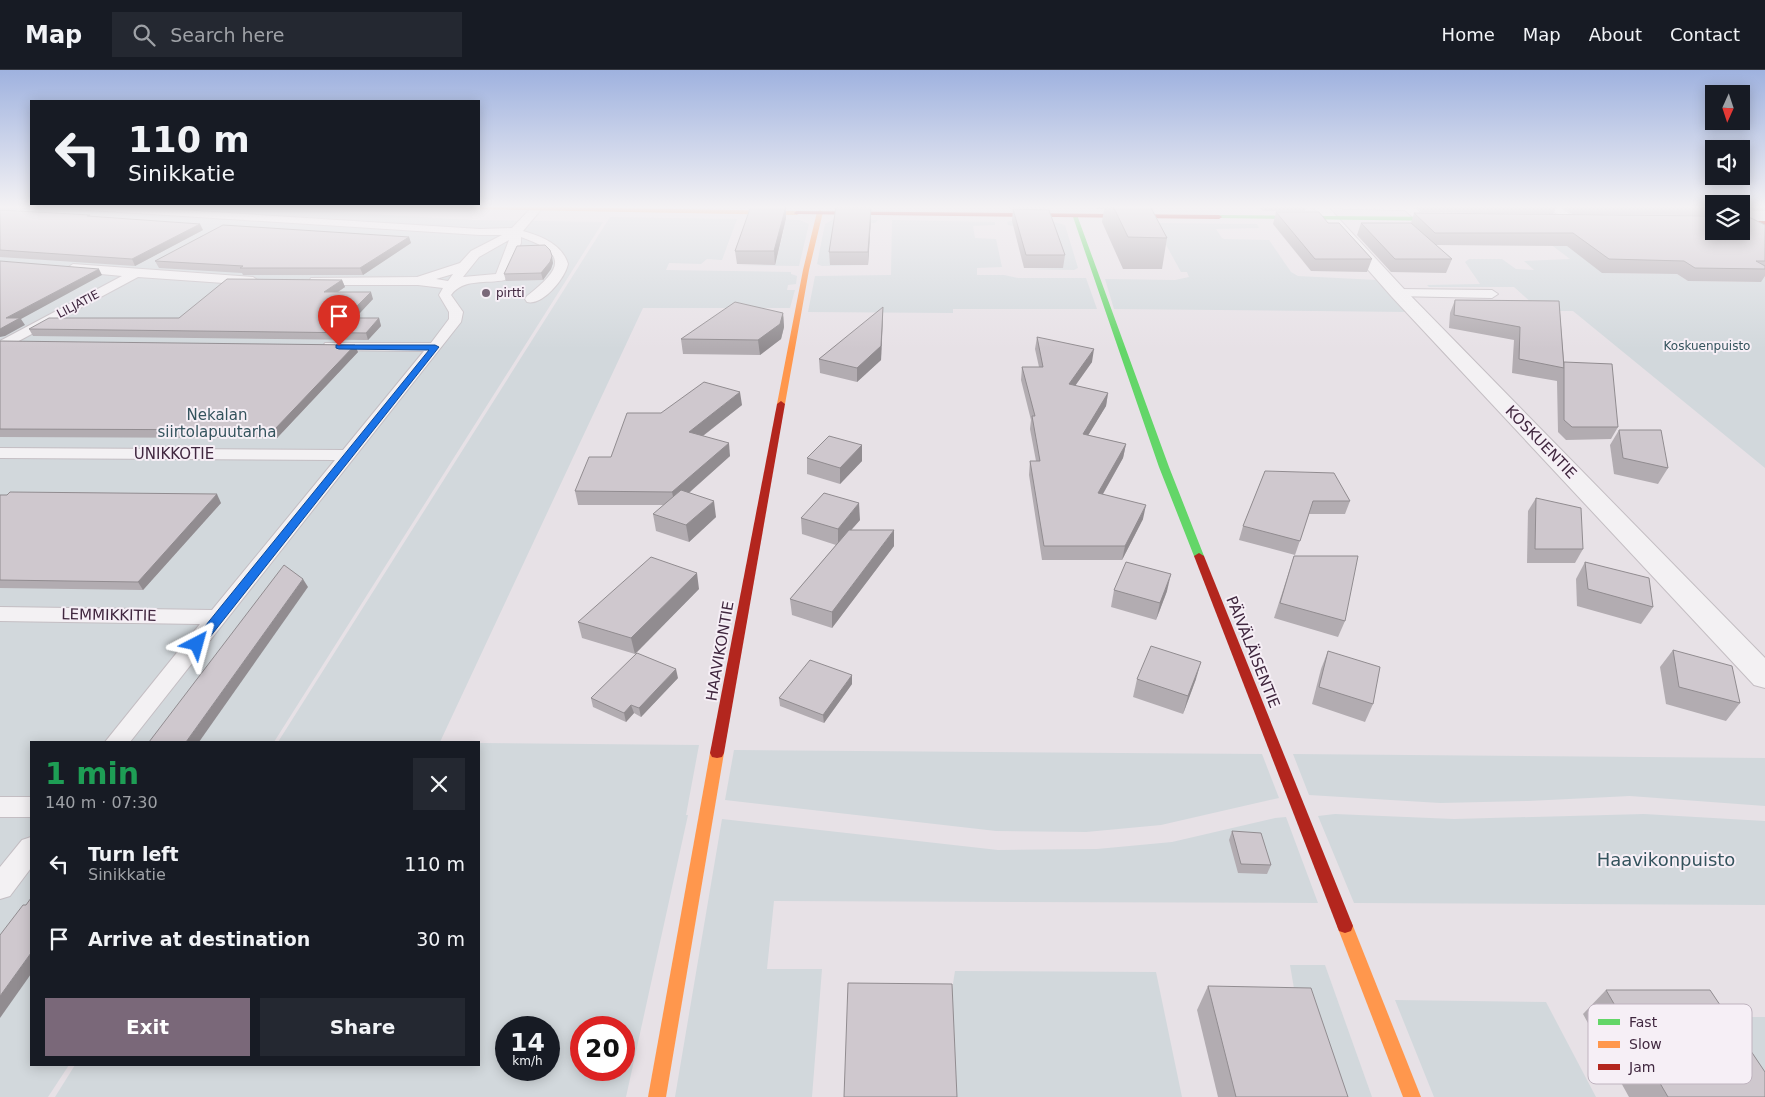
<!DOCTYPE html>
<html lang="en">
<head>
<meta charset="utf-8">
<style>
	body { margin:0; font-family:"DejaVu Sans",sans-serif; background:#242831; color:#f1f3f6; height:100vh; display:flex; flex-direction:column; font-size:19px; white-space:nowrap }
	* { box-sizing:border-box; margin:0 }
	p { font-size:16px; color:#9ea1a6 }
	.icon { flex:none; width:28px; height:28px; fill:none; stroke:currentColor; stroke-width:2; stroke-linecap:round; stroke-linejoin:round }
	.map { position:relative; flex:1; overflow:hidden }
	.drawer { position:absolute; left:30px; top:671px; width:450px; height:325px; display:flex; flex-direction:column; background:#171b24; border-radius:0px; box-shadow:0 2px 12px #0003 }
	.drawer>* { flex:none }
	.banner { position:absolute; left:30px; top:30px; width:450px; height:105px; border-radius:0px; box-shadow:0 2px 12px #0003; background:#171b24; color:#f1f3f6; overflow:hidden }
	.needle { width:32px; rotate:183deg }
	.controls { position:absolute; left:1705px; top:15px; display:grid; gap:10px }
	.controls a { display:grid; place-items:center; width:45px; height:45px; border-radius:0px; background:#171b24; box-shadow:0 2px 12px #0003; font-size:25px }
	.speed { position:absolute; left:495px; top:946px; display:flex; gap:10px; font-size:25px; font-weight:700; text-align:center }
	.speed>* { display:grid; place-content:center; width:65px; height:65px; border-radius:50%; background:#171b24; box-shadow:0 2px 12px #0003; line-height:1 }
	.speed small { font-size:12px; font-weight:400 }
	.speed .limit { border:8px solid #d22; background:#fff; color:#111 }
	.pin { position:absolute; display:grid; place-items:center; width:42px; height:42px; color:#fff; margin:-51px -21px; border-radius:50% 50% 50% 0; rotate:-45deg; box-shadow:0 0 5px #0007 }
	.pin .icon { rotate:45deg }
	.me { position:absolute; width:55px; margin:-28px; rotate:39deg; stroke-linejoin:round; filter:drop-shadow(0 0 4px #0008) }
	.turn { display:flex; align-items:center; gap:18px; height:105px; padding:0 15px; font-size:22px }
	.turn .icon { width:65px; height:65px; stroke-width:2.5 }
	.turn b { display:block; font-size:35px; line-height:42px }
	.round { display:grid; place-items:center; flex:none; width:52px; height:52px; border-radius:0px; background:#242831 }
	.head { display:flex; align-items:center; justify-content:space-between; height:85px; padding:0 15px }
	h1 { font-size:30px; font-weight:700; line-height:38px; color:#1e9e55 }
	.cta { display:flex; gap:10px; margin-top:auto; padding:10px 15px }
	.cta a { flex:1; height:58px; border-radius:0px; background:#7a6879; color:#fff; font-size:20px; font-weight:700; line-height:58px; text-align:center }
	.cta a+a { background:#242831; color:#f1f3f6 }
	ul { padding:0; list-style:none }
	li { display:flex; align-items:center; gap:15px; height:75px; padding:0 15px }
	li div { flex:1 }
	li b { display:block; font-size:19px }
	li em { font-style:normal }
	header { display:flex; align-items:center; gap:30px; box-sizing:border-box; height:70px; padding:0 25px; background:#171b24; border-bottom:1px solid #363941 }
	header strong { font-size:24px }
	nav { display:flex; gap:28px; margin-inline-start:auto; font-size:18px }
	.search { width:350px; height:45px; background:#242831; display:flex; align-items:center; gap:12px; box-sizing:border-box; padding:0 18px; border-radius:0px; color:#9ea1a6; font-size:19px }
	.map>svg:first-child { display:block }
</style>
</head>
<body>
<header>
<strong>Map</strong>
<div class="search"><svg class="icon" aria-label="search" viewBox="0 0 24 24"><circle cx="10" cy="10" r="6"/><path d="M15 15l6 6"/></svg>Search here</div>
<nav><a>Home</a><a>Map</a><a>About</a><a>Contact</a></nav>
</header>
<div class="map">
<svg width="1765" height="1027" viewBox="0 0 1765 1027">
	<rect width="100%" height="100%" fill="#e7e1e6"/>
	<g fill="#d2d8dc" fill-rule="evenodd">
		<polygon points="0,136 237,136 471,150 603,152 274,672 31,672 31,995 69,995 48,1027 0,1027"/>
		<polygon points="610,147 737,149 722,190 707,189 701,194 669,193 666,200 791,202 791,204 797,206 796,214 788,215 787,220 795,220 790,238 643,238 440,672 278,672"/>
		<polygon points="753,149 800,150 809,154 799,196 736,195 775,195 784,159"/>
		<polygon points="834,149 878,150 875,153 853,153 830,195 868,195 822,196 817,194 825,154"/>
		<polygon points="892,150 995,152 995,155 973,156 975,168 996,169 1002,197 977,198 977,205 1004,205 1018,208 1086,208 1097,239 953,239 953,243 808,242 815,206 891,205"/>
		<polygon points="1010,151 1054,152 1065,155 1078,198 1074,200 1025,199 1063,198 1014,156 1008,155 1007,152"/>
		<polygon points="1154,153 1257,154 1259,158 1216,159 1222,168 1224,169 1269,170 1291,202 1298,206 1377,210 1408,242 1114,239 1105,209 1175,210 1189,207 1187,202 1181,202"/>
		<polygon points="1622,158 1602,203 1677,204 1688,211 1760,212 1765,205 1765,398 1573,241 1541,241 1514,217 1429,217 1427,215 1480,214 1465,192 1469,189 1502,189 1516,199 1534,200 1524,191 1570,189 1533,161"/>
		<path d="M479 673 699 675 686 745H688L626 1027H55L75 995H479ZM506 958H549V1000H506ZM581 958H624V1000H581Z"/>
		<polygon points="734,680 1262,684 1279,728 1161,755 1086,762 996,761 725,730"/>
		<polygon points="1293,684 1765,688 1765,736 1630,726 1528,731 1440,733 1309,725"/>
		<polygon points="1335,744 1454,749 1644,744 1765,751 1765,835 1354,833 1318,746"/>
		<polygon points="1286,747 1318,833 774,831 767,899 822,899 812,1027 675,1027 722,749 998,780 1097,779 1172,772 1275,748"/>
		<polygon points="1290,895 1325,895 1372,1027 1325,1027 1298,942"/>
		<polygon points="955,901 1156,902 1182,1027 954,1027 949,938"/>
		<polygon points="1395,930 1546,932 1596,1027 1434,1027"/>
		<polygon points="1692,947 1765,947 1765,1027"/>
	</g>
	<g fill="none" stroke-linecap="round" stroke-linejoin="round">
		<defs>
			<g id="lane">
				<path d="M69 136H118L480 159 512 158 533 136H544L523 161C541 166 562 174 568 194 565 208 543 236 527 232L525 229 527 226C562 199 569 184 521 167V173L505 210C487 214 463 208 451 225L463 242 461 252 130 672H105L200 554 0 551V537L212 540 335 390 0 388V378L343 380 424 281 330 280 325 279 323 276 325 273H431L449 249V242L439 225 443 218 418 215H315L311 214 309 211 311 208 417 207 460 193 471 181 502 165H480L74 139ZM509 170 496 204 463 207 479 187ZM453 204 448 211 436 209Z"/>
				<polygon points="1338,136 1413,136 1427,149 1421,152 1417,151 1405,140 1343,139"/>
				<polygon points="1546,136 1558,136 1578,150 1576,152 1568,152"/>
				<polygon points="73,194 253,207 259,211 253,215 138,207 0,281 0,271 122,206 69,201 67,198"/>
				<polygon points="1398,219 1492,220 1498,224 1492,228 1393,226 1392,223"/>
				<rect x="0" y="727" width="31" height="20"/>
				<polygon points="31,767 31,798 10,826 0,829 0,797 22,770"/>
			</g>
			<polygon id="street" points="1312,136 1327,136 1404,219 1765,588 1765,618 1754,615 1392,227"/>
		</defs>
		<use href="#lane" stroke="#c4bec3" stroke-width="2"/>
		<use href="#street" stroke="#c4bec3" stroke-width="2"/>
		<use href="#lane" fill="#f3f1f3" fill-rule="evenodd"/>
		<use href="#street" fill="#f3f1f3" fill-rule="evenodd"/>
		<g fill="#63d668" fill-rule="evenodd">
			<polygon points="1072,144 1077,145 1169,397 1204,486 1203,488 1199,489 1194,486 1159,397"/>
			<polygon points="1219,145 1450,147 1453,149 1450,151 1217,148 1217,146"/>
		</g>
		<g fill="#ff974d" fill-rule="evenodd">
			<polygon points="407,136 487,136 797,141 800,143 797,145 410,138"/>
			<polygon points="820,140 823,142 809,200 785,334 781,337 777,334 803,200 817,142"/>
			<polygon points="717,678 722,679 724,683 666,1027 648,1027 710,683 712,679"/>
			<polygon points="1345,849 1351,851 1353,856 1421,1027 1403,1027 1337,856 1339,851"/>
		</g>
		<g fill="#b3261e" fill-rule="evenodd">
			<polygon points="797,141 1219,145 1222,147 1219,149 795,144 794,143"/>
			<rect x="1741" y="151" width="24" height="4"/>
			<polygon points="781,331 785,334 724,683 722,687 717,688 712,687 710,683 777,334"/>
			<polygon points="1199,483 1204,486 1353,856 1351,861 1345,863 1339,861 1337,856 1194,486"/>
		</g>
	</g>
	<g fill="#b2acb1">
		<polygon points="838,136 872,136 872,137"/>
		<polygon points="1006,136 1044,136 1044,138 1007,138"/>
		<polygon points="1095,136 1150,136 1167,168 1162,199 1123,199 1102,152 1104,139 1097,139"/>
		<polygon points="1258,136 1306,136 1305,141 1263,141"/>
		<polygon points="1415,136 1557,136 1553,144 1422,142"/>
		<polygon points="1561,136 1714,136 1714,142 1712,145 1572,144"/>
		<polygon points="1741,136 1765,136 1765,141 1741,140"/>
		<polygon points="1013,139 1065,185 1063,198 1024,198 1012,151"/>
		<polygon points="0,140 91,146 203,160 135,196 0,187"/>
		<polygon points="1276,142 1328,153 1372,189 1367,202 1311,201 1273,154"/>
		<polygon points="1414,143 1747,147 1765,155 1765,206 1761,212 1688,211 1677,204 1602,203 1567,176 1436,175 1452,189 1446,203 1391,202 1357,165 1361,153 1411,153"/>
		<polygon points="786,148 775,195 737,194 735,181"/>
		<polygon points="871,149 868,195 830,195 829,182"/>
		<polygon points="409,167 411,173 363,205 243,205 242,203 159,198 155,191"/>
		<polygon points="553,193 551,199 543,210 506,211 504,204"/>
		<polygon points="342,210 345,217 338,222 373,229 354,248 379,248 381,256 368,270 33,266 29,259 179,248"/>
		<polygon points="1455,230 1559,231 1564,292 1618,357 1611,369 1566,370 1558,362 1557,311 1512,303 1514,270 1449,258 1450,243"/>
		<polygon points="783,243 784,257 781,269 760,285 683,284 681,269"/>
		<polygon points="883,250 881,290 857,312 820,303 819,289"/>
		<polygon points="1037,267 1092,292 1075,316 1108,323 1106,336 1088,365 1126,374 1123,388 1103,424 1143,449 1122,490 1042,490 1029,405 1030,391 1036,391 1030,359 1031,350 1021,310 1022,297 1039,297 1035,279"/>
		<polygon points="0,271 358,282 277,368 0,367"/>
		<polygon points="742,335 703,366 730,386 689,423 716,447 689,472 656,461 653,444 664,435 578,435 575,421 661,343"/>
		<polygon points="1619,360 1668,398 1658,414 1614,404 1610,375"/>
		<polygon points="862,375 862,391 840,414 807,404 807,388"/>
		<polygon points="1265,401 1350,431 1345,444 1309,444 1295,485 1239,470 1243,456"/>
		<polygon points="0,425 221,433 143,520 0,518"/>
		<polygon points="1536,428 1583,479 1575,493 1527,493 1528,441"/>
		<polygon points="801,448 860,450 851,460 894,476 832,558 792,545 790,529 836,475 802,464"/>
		<polygon points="1294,486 1345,551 1338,567 1274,548"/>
		<polygon points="1585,492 1653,537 1641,554 1577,536 1576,509"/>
		<polygon points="699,519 635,584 582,568 578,552"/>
		<polygon points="1114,520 1167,521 1156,550 1111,537"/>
		<polygon points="1673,580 1740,633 1726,651 1666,634 1660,597"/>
		<polygon points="1328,581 1373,634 1365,652 1312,634 1321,599"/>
		<polygon points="678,608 641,647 634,643 626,652 593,637 591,628"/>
		<polygon points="1137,609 1196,609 1183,644 1133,627"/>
		<polygon points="852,614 824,653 780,636 779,628"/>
		<polygon points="1232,761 1271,795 1267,804 1238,803 1229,770"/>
		<polygon points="1208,916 1348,1027 1218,1027 1197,940"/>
		<polygon points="1606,920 1765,1027 1629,1027 1583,944"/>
	</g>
	<g fill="#918c90">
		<polygon points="786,136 786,148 775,195 774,181"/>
		<polygon points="871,137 871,149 868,195 868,182"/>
		<polygon points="200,154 203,160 135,196 132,189"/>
		<polygon points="409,167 411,173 363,205 360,198"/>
		<polygon points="552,186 553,193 551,199 543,210 541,203"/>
		<polygon points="99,199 102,205 21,249 25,255 5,266 0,267 0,259 6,248"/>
		<polygon points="342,210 345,217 327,229 324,222"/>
		<polygon points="371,222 373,229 348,256 345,248"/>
		<polygon points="883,237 881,290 857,312 857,298"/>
		<polygon points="783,243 784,257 781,269 760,285 758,270"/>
		<polygon points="379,248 381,256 368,270 366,263"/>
		<polygon points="355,275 358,282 277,368 274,360"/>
		<polygon points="1094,279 1092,292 1067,327 1069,314"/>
		<polygon points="740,322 742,335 691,375 689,362"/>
		<polygon points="1108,323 1106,336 1081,377 1083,364"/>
		<polygon points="729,373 730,386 675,435 672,422"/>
		<polygon points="1126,374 1123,388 1096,436 1098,423"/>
		<polygon points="862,375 862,391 840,414 840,398"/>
		<polygon points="217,424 221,433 143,520 138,512"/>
		<polygon points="714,431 716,447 689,472 686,455"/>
		<polygon points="859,433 860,450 838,475 838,459"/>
		<polygon points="1146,435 1143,449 1122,490 1125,476"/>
		<polygon points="894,460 894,476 832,558 832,542"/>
		<polygon points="697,503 699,519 635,584 631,568"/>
		<polygon points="1171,504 1167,521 1156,550 1160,533"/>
		<polygon points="303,509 308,517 199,672 186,672"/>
		<polygon points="1201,592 1196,609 1183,644 1188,626"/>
		<polygon points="676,599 678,608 641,647 639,638"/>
		<polygon points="852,605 852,614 824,653 823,645"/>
		<polygon points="631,635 634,643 626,652 624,643"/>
		<polygon points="31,883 31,904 0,948 0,926"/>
	</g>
	<g fill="#cfc8ce" stroke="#918c90">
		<polygon points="751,136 786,136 774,181 735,181"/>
		<polygon points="1113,136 1150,136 1167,168 1128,167"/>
		<polygon points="836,137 871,137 868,182 829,182"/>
		<polygon points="1013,139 1049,140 1065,185 1026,185"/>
		<polygon points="0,140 90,145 87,146 200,154 132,189 0,180"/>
		<polygon points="1276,142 1319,142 1328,153 1339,153 1372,189 1315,189"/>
		<polygon points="1741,142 1746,145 1747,147 1751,148 1765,155 1765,191 1756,191 1765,196 1765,199 1695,198 1684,191 1609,189 1573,163 1435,163 1414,143 1714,146 1714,161 1741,161"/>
		<polygon points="1361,153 1411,153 1452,189 1395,189"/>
		<polygon points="223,155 409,167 360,198 240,198 243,196 155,191"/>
		<polygon points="545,175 550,180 552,186 550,192 541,203 504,204 517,176"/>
		<polygon points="0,191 99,199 6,248 20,248 0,259"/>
		<polygon points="227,209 342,210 324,222 371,222 345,248 379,248 366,263 29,259 49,248 179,248"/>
		<polygon points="1455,230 1559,231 1564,298 1519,289 1520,257 1454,245"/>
		<polygon points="735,232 783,243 780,254 758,270 681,269"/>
		<polygon points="883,237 881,276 857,298 819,289"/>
		<polygon points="1037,267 1094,279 1069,314 1108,323 1083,364 1126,374 1098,423 1146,435 1125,476 1044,476 1030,391 1040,391 1032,346 1035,346 1022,297 1043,297"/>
		<polygon points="0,271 355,275 274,360 0,359"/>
		<polygon points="1564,292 1612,294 1618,357 1572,357 1564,350"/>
		<polygon points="704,312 740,322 689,362 729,373 672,422 575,421 589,387 611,387 627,343 661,343"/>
		<polygon points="1619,360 1661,360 1668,398 1623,388"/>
		<polygon points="829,366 862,375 840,398 807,388"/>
		<polygon points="1265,401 1334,403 1350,431 1313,431 1300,471 1243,456"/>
		<polygon points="681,420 714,431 686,455 653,444"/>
		<polygon points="10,422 217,424 138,512 0,510 0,425 7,425"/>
		<polygon points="824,423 859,433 838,459 801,448"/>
		<polygon points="1536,428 1581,438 1583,479 1535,479"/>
		<polygon points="849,460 894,460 832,542 790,529"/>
		<polygon points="1294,486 1358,486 1345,551 1280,533"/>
		<polygon points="651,487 697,503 631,568 578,552"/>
		<polygon points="1126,492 1171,504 1160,533 1114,520"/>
		<polygon points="1585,492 1649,508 1653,537 1588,519"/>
		<polygon points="284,495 303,509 186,672 149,672"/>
		<polygon points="1151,576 1201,592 1188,626 1137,609"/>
		<polygon points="1673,580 1732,596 1740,633 1679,617"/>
		<polygon points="1328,581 1380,597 1373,634 1319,617"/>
		<polygon points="637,583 676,599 639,638 631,635 624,643 591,628"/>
		<polygon points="810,590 852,605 823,645 779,628"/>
		<polygon points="1232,761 1261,763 1271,795 1241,794"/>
		<polygon points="31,828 31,883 0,926 0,865 23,835 26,835"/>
		<polygon points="848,913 952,914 957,1027 844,1027"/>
		<polygon points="1208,916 1311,918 1348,1027 1236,1027"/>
		<polygon points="1606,920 1710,920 1765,1002 1765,1027 1668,1027"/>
	</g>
	<linearGradient id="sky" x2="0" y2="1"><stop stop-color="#9fb2df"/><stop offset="0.49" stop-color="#f4f2f4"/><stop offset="1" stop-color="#f4f2f4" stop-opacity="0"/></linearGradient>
	<rect width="1765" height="279" fill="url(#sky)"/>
	<polygon fill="#1a73e8" stroke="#114b97" points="336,275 435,275 439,277 202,577 193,577 191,574 193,571 429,280 339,279 336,278"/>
	<circle fill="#7a6879" stroke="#f6eff6" stroke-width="2" cx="486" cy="223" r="5"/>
	<g text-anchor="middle" stroke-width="4" stroke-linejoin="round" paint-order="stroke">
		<g font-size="12" fill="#40273f" stroke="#f6eff6" text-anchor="start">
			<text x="496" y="227">pirtti</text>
		</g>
		<g font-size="12" fill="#40273f" stroke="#f6eff6">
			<text transform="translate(78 234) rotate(-28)" y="4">LILJATIE</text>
		</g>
		<g font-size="12" fill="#34535d" stroke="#f6eff6">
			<text x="1707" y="280">Koskuenpuisto</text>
		</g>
		<g font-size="15" fill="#34535d" stroke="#f6eff6">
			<text x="217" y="350">Nekalan<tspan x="217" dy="17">siirtolapuutarha</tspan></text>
		</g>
		<g font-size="15" fill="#40273f" stroke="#f6eff6">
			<text transform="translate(1541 372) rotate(46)" y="5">KOSKUENTIE</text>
			<text x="174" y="389">UNIKKOTIE</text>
			<text transform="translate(109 545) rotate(1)" y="5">LEMMIKKITIE</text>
			<text transform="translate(720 581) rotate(-80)" y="5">HAAVIKONTIE</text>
			<text transform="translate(1253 582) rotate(68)" y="5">PÄIVÄLÄISENTIE</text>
		</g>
		<g font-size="18" fill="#34535d" stroke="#f6eff6">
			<text x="1666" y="796">Haavikonpuisto</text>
		</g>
	</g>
	<rect x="1588" y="934" width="164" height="80" rx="8" fill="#f6eff6" stroke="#bfb3bf" stroke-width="1"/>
	<rect x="1598" y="949" width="22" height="6" fill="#63d668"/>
	<rect x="1598" y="971" width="22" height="7" fill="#ff974d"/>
	<rect x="1598" y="994" width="22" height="6" fill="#b3261e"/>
	<g font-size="14" fill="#40273f">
		<text x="1629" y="957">Fast</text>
		<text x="1629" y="979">Slow</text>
		<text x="1629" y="1002">Jam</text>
	</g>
</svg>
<div class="controls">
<a><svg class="needle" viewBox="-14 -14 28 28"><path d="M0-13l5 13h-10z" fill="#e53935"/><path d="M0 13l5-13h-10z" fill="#9ea1a6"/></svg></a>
<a><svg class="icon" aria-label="sound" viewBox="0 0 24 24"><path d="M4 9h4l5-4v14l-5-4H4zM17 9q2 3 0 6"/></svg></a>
<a><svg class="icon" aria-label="layers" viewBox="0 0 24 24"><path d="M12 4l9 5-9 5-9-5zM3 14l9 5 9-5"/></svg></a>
</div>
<div class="speed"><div>14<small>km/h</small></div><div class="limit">20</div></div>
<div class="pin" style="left:339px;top:276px;background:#d93025"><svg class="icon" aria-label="arrive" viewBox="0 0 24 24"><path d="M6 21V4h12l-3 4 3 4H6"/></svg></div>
<svg class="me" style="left:197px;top:574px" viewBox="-20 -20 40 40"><path d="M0-17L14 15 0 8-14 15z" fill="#1a73e8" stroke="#fff" stroke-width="4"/></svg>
<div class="banner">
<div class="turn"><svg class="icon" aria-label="left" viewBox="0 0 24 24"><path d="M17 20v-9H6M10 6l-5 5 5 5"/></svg><div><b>110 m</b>Sinikkatie</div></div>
</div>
<section class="drawer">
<div class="head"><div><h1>1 min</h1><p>140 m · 07:30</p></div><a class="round"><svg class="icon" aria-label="close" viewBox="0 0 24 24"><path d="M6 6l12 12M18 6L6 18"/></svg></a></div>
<ul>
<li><svg class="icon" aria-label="left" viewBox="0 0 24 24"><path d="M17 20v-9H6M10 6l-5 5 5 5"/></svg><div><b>Turn left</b><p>Sinikkatie</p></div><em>110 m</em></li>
<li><svg class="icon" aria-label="arrive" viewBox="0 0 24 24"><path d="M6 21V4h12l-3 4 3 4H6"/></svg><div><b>Arrive at destination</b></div><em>30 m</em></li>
</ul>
<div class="cta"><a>Exit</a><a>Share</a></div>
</section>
</div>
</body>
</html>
